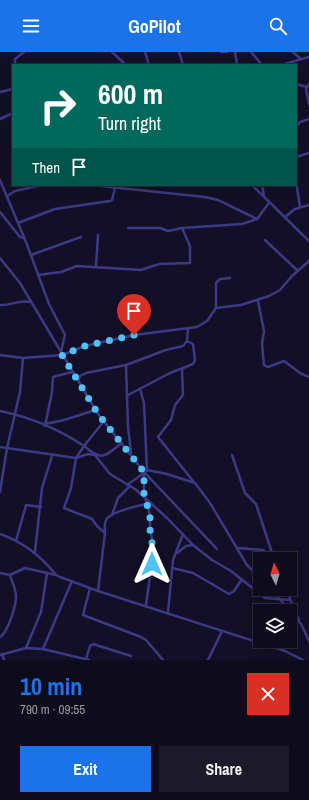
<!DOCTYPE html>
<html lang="en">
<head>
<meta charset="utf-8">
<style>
	body { margin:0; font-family:"Archivo Narrow",sans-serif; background:#1c1929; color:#f1f3f6; height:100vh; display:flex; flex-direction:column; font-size:15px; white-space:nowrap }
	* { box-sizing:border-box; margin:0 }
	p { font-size:13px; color:#9b9ba3 }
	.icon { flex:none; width:22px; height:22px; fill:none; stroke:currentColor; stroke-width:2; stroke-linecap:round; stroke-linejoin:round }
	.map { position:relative; height:608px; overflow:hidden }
	.sheet { display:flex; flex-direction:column; background:#0e0b1c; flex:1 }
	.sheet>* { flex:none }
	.top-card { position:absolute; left:12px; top:12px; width:285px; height:122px; border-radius:0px; box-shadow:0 2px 10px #0003,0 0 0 1px #2e2b3b; background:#00695c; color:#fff; overflow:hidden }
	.needle { width:26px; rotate:355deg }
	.tools { position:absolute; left:253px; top:500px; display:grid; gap:8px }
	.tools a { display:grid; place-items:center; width:44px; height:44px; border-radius:0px; background:#0e0b1c; box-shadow:0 2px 10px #0003,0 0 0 1px #2e2b3b; font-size:20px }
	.pin { position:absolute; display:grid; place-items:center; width:34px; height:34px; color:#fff; margin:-41px -17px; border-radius:50% 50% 50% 0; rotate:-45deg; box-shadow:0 0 4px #0007 }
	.pin .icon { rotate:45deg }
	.me { position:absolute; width:44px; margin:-22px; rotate:0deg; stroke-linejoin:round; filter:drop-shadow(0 0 3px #0008) }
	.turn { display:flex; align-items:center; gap:14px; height:84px; padding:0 20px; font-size:18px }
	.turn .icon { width:52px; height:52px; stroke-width:2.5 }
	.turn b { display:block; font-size:28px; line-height:34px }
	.then { display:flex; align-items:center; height:38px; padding:0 20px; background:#0003; gap:8px; font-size:15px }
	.round { display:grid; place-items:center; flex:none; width:42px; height:42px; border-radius:0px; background:#1c1929 }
	.summary { display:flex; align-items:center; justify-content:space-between; height:68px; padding:0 20px }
	h1 { font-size:24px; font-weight:800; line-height:30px; color:#1a73e8 }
	.action { display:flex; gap:8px; margin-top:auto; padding:8px 20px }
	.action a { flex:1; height:46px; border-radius:0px; background:#1a73e8; color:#fff; font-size:16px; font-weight:800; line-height:46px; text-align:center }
	.action a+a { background:#1c1929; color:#f1f3f6 }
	header { display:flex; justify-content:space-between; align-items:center; height:52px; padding:0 20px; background:#1a73e8; color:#fff; font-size:18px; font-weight:800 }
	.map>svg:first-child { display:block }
</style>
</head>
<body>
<header><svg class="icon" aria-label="menu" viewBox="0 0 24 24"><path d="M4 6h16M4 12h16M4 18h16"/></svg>GoPilot<svg class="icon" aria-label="search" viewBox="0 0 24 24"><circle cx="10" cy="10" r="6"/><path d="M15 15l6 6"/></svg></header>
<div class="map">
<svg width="309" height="608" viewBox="0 0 309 608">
	<rect width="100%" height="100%" fill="#130f26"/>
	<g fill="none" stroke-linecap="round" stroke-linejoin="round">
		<g stroke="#3d3a85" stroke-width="2.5">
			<polyline points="112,0 126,13"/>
			<polyline points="145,0 149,13"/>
			<polyline points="179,0 183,13"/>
			<polyline points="221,0 227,0"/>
			<polyline points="235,0 237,13"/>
			<polyline points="251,0 262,13"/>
			<polyline points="293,0 301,7"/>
			<polyline points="15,13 15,7 24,0"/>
			<polyline points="281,13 309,5"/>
			<polyline points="296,32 307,35"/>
			<polyline points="309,32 306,37 309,52"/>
			<polyline points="0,40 13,37"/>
			<polyline points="0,67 13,61"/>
			<polyline points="296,75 300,70 309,67"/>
			<polyline points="296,105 309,101"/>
			<polyline points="0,128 26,190 49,252 65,283 61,300"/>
			<polyline points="296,129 300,155"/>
			<polyline points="91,133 205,145 218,148 257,167"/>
			<polyline points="252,133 309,189"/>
			<polyline points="262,133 264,144"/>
			<polyline points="7,144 15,139 42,133"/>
			<polyline points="0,160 20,185 24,186"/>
			<polyline points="285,165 295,157 309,153"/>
			<polyline points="18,171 55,157 110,149 112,148 115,136"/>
			<polyline points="128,176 160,176 168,179 182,176 242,172 257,167 269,151"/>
			<polyline points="265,188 298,219"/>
			<polyline points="31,203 81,185"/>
			<polyline points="0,206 20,231 98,362 144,420"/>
			<polyline points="96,214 98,183"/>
			<polyline points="38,223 61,220 77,214 141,218 159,212 190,211 190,194 182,176"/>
			<polyline points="258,249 264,279 262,292 264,313 268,315 284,309 300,321 309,325"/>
			<path d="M0 253C11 254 19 247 30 250"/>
			<polyline points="216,256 241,253 269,244 280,238 292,224 309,209"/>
			<polyline points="0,303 23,306 62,303 85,294 134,283 197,275 207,269 216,256 216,231 220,227 230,226"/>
			<polyline points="23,306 20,340 7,396 76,406 88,402 95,403 110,422 135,437 167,466 193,493 212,508 231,519 265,546 290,548"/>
			<polyline points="126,313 128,375 131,401"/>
			<polyline points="182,317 183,343 175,353 171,368 158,385 193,429"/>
			<polyline points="78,329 80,324 86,321 126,313 166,298 183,294 187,289 188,277"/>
			<polyline points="140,337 144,351 147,419"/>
			<polyline points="128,343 170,321 193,312 195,308 193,292 187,289"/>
			<path d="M0 359C29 365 60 378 84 394L104 369"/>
			<path d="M45 371C53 373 85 361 95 358"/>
			<polyline points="45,374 52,340 53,325 72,320"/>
			<polyline points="0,395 7,396 0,440"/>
			<polyline points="232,403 245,441 256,452 274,507"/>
			<polyline points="142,417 167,422 195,431 210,451 247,513 260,526"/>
			<polyline points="127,433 144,421"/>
			<polyline points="112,463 118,446 130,434"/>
			<path d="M105 481C105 476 104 472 106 468 110 460 137 454 146 452"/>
			<path d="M0 482C23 490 41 504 56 523L60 525 98 539 285 599 303 608"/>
			<polyline points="16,489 26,453 41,455"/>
			<polyline points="238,496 263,498 272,505"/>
			<polyline points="35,500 42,436 52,404"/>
			<polyline points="177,501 186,494 193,493"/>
			<polyline points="172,516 193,521 229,542 234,539 242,527"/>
			<polyline points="0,521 10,523 25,516 56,523"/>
			<polyline points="90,536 83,563 141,585 146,588 163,608"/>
			<polyline points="271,537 301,572 309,589"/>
			<polyline points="286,537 299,568"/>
			<path d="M98 539 105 481 97 474 92 467 64 456 71 436 76 406 84 394C103 410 104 404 122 391"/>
			<polyline points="146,553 151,517 152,486 150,478 150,463 144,442 144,420 217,497"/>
			<polyline points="168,560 173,508 183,482"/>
			<path d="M0 585C8 580 16 554 16 545 16 537 12 530 10 523"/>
			<polyline points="26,596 43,597 89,608"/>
			<polyline points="43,597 72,529"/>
			<polyline points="2,602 4,608"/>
			<polyline points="0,603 26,596 41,560 47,521"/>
			<polyline points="86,607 90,594 93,592 131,604"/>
			<polyline points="208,608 222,579"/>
		</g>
	</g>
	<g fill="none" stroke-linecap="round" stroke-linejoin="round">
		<polyline stroke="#4fc3f7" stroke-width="7" stroke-dasharray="0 12.6" points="134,283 85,294 62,303 98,362 144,420 144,442 150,463 150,478 152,486 152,512"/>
	</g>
</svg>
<div class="tools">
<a><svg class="needle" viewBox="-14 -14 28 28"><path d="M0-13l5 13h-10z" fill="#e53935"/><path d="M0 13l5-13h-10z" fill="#9b9ba3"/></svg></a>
<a><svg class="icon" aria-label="layers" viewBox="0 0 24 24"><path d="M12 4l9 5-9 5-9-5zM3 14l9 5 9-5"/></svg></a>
</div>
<div class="pin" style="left:134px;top:283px;background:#d93025"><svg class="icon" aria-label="arrive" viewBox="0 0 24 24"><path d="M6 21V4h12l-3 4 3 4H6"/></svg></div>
<svg class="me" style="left:152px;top:512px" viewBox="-20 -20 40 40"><path d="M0-17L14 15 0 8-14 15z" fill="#4fc3f7" stroke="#fff" stroke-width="4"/></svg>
<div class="top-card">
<div class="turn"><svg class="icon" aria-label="right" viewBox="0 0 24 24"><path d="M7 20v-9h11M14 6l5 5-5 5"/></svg><div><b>600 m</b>Turn right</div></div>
<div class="then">Then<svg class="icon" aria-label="arrive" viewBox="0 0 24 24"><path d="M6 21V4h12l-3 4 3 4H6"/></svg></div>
</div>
</div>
<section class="sheet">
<div class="summary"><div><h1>10 min</h1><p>790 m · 09:55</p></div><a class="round" style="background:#d93025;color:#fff"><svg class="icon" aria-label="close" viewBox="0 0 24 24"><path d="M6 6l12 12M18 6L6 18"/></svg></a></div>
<div class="action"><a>Exit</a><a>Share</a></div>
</section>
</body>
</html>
